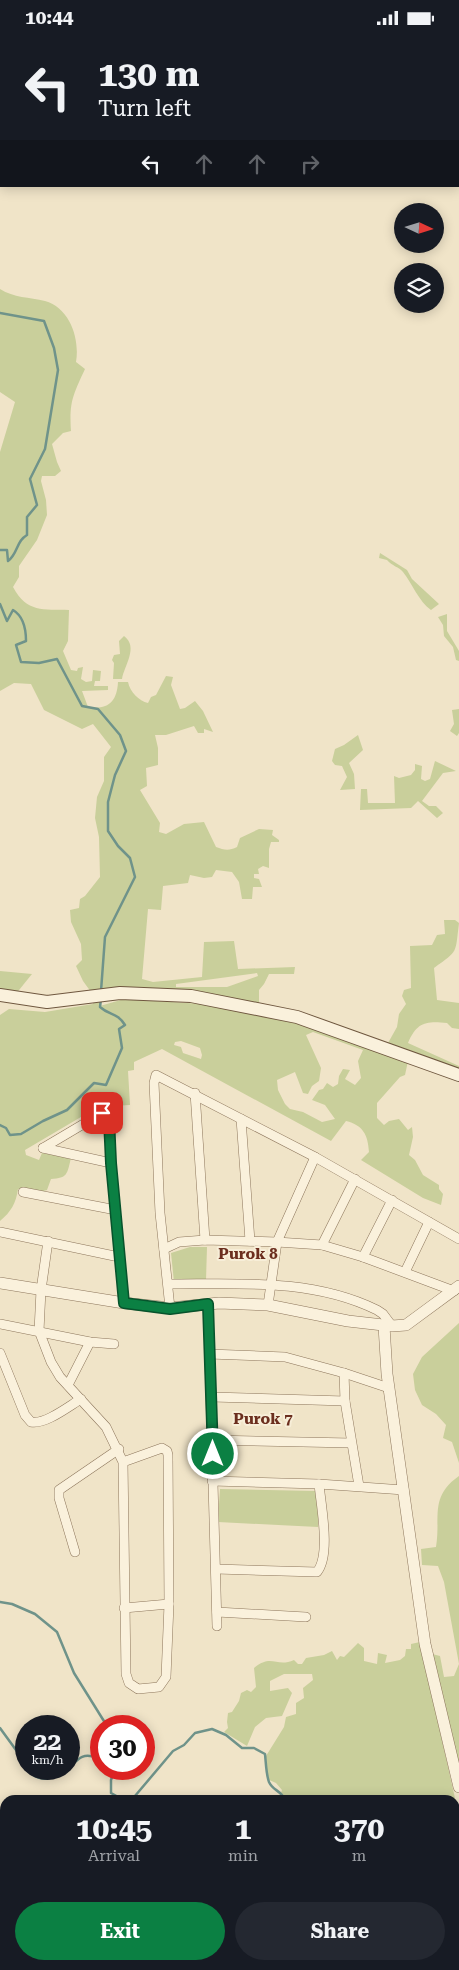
<!DOCTYPE html>
<html lang="en">
<head>
<meta charset="utf-8">
<style>
	body { margin:0; font-family:"Roboto Serif",serif; background:#242831; color:#f1f3f6; height:100vh; display:flex; flex-direction:column; font-size:19px; white-space:nowrap }
	* { box-sizing:border-box; margin:0 }
	p { font-size:16px; color:#9ea1a6 }
	.icon { flex:none; width:28px; height:28px; fill:none; stroke:currentColor; stroke-width:2; stroke-linecap:round; stroke-linejoin:round }
	.map { position:relative; flex:1; overflow:hidden }
	.details { position:absolute; left:0px; top:1760px; width:460px; height:175px; display:flex; flex-direction:column; background:#171b24; border-radius:15px 15px 0 0; box-shadow:0 2px 12px #0003 }
	.details>* { flex:none }
	.banner { position:absolute; left:0px; top:0px; width:460px; height:152px; box-shadow:0 2px 12px #0003; background:#171b24; color:#f1f3f6; overflow:hidden }
	.needle { width:32px; rotate:94deg }
	.fabs { position:absolute; left:394px; top:168px; display:grid; gap:10px }
	.fabs a { display:grid; place-items:center; width:50px; height:50px; border-radius:50%; background:#171b24; box-shadow:0 2px 12px #0003; font-size:25px }
	.speed { position:absolute; left:15px; top:1680px; display:flex; gap:10px; font-size:25px; font-weight:700; text-align:center }
	.speed>* { display:grid; place-content:center; width:65px; height:65px; border-radius:50%; background:#171b24; box-shadow:0 2px 12px #0003; line-height:1 }
	.speed small { font-size:12px; font-weight:400 }
	.speed .limit { border:8px solid #d22; background:#fff; color:#111 }
	.pin { position:absolute; display:grid; place-items:center; width:42px; height:42px; color:#fff; margin:-21px; border-radius:10px; box-shadow:0 2px 8px #0006 }
	.me { position:absolute; width:55px; margin:-28px; rotate:0deg; stroke-linejoin:round; filter:drop-shadow(0 0 4px #0008) }
	.turn { display:flex; align-items:center; gap:18px; height:105px; padding:0 15px; font-size:22px }
	.turn .icon { width:65px; height:65px; stroke-width:2.5 }
	.turn b { display:block; font-size:35px; line-height:42px }
	.lanes { display:flex; align-items:center; height:48px; padding:0 15px; background:#0003; justify-content:center; gap:25px; direction:ltr }
	.lanes .off { opacity:.35 }
	.eta { display:flex; justify-content:space-evenly; align-items:center; height:85px; text-align:center }
	.eta b { font-size:30px; font-weight:700; line-height:35px }
	.primary-button { display:flex; gap:10px; margin-top:auto; padding:10px 15px }
	.primary-button a { flex:1; height:58px; border-radius:30px; background:#0b8043; color:#fff; font-size:20px; font-weight:700; line-height:58px; text-align:center }
	.primary-button a+a { background:#242831; color:#f1f3f6 }
	.status { display:flex; justify-content:space-between; align-items:center; height:35px; padding:0 25px; background:#171b24; direction:ltr }
	.status svg { height:14px; fill:currentColor }
	.map>svg:first-child { display:block }
</style>
</head>
<body>
<div class="status"><b>10:44</b><svg viewBox="0 0 49 12"><path d="M0 12V9h3v3zM5 12V6h3v6zM10 12V3h3v9zM15 12V0h3v12zM26 1h20v11H26zM47 4h2v5h-2z"/></svg></div>
<div class="map">
<svg width="459" height="1935" viewBox="0 0 459 1935">
	<rect width="100%" height="100%" fill="#f0e4c8"/>
	<g fill="#c9cf9b" fill-rule="evenodd">
		<path d="M0 254C14 263 29 262 45 266 70 273 80 304 76 327L85 334C73 360 69 367 71 396L63 398 52 409 57 427 61 436 55 441H42L41 446 46 465 47 480 37 505 19 531V542L13 552C27 578 43 574 69 575L68 606 63 616 71 635 77 636 78 633 83 632 81 644 86 647 92 646 93 635 101 636 100 646H95L94 651H108V655L82 656 88 672C108 675 117 667 118 647H128C130 657 139 666 148 668L151 662 156 660 166 641 173 642 171 650 180 674 185 673 195 666 203 676 213 697 204 694V698H198L194 691 166 700H155L158 713V730L146 733 147 751 140 755 160 788 159 797 166 799 184 789 204 787 216 812C224 815 229 816 237 812L240 803 259 794 273 795 272 800 279 805V807H271L269 814V833L263 831 258 834 259 839H254V843L259 844 262 852H253L252 864H242L239 847 232 837 216 835 212 842 204 843 190 840 188 848 163 851 161 875 148 874 142 944 153 947 202 942 204 907 234 906 238 934 295 932 294 939H269L264 949 259 955V969L101 958 100 971 124 964 203 969 289 983 408 1026 405 1040 400 1042 377 1068V1083L384 1090 389 1086 399 1084 408 1095 412 1092 413 1102 409 1120 415 1125 423 1140 439 1150V1154L443 1159 441 1170 423 1163 361 1125 369 1117C368 1100 363 1090 346 1086L331 1106 162 1014 134 1027V1035L128 1036 130 1070 112 1071 103 1069 25 1115 26 1120 39 1125 42 1118 71 1123C67 1139 68 1143 51 1144L47 1155 40 1157 18 1154C16 1168 11 1177 0 1186V980L9 974 45 977 93 969 91 957 83 946 76 931 82 925 81 909 71 887 70 875 79 873 80 864 85 861 100 842 99 802 95 783 97 762 104 746V722L111 712 93 689 82 694 44 675 31 649 14 648 0 656V417L15 367 0 357ZM257 938 258 941 227 952H176V949ZM313 997 363 1015 358 1026 361 1043 355 1050 345 1044 350 1035 343 1034 339 1041 338 1049 333 1052 327 1048 323 1054 319 1055 312 1065 325 1070 335 1084 322 1087 303 1077 290 1074 285 1069 278 1055 277 1045 295 1037 303 1058 308 1059 312 1051 319 1046 321 1033 306 1000ZM181 1006 200 1013 202 1020 201 1024 183 1018 181 1012 174 1010 175 1007Z"/>
		<path d="M380 518 407 535 412 544 439 569 431 575C419 567 412 548 403 537 399 532 392 531 387 525L379 523Z"/>
		<polygon points="447,579 447,596 459,616 459,626 456,625 453,612 444,601 443,590 438,582"/>
		<path d="M124 601C139 612 124 631 122 644H113L114 628 112 625 114 620 120 619 119 606Z"/>
		<polygon points="459,674 459,698 457,701 450,696 454,689 452,675"/>
		<polygon points="358,700 363,715 349,728 354,739 355,754 340,755 347,742 342,731 335,730 332,726 335,714 344,710"/>
		<polygon points="435,726 456,736 443,738 422,766 429,771 436,771 443,778 437,783 418,766 411,773 360,775 361,754 367,754 368,768 395,768 394,741 399,743 411,740 415,735 415,729 422,731 421,744 425,746 430,744"/>
		<path d="M444 885H455L459 888C455 919 459 915 434 933L437 965 459 968V994L452 993 447 988C426 986 417 987 408 1008L459 1031V1036L388 1008 397 992 399 979 406 969 402 961 404 955 411 953 410 911 432 910 437 900 445 899Z"/>
		<polygon points="0,936 32,939 15,960 0,955"/>
		<polygon points="190,1212 207,1212 206,1246 174,1247 171,1218"/>
		<polygon points="459,1288 459,1428 452,1407 443,1403 446,1390 436,1379 422,1370 415,1355 413,1339 422,1322"/>
		<path d="M459 1441V1741L432 1619 440 1621 444 1642 454 1641 459 1629 444 1547 438 1531 422 1530 421 1514 436 1512C441 1482 429 1462 459 1441Z"/>
		<polygon points="220,1454 318,1456 318,1492 218,1487"/>
		<path d="M420 1607 459 1781V1935H405L394 1930H455V1765H286L281 1758 282 1755 276 1748 267 1744 266 1721 284 1692 286 1682 296 1679V1668L304 1663 303 1653 313 1645 312 1639H284L270 1646V1656L288 1653 292 1658 282 1681 266 1683 255 1692 247 1711 224 1697 228 1693 227 1687 228 1678 232 1677 239 1666 241 1658 247 1655 251 1657 256 1652 254 1633C272 1618 276 1633 294 1625L298 1629H302L306 1623 324 1620 332 1616 337 1625 340 1621 344 1622 358 1608 364 1613V1626L377 1629 378 1618 387 1620 385 1628 400 1625 405 1621 406 1614H411V1609Z"/>
	</g>
	<g fill="none" stroke-linecap="round" stroke-linejoin="round">
		<g stroke="#6f938a" stroke-width="2.5">
			<path d="M0 278 44 286 54 313 58 335 45 414 30 444 37 470 27 482V500C16 506 18 519 8 526L7 515H0"/>
			<path d="M0 569 7 586 13 575C23 581 26 594 26 606L16 610 21 627 39 628 57 624 82 671 98 674 120 700 126 716 115 740 108 767V796L118 811 130 823 135 842 105 902 101 956"/>
			<path d="M0 1090 6 1093 10 1100 21 1099 43 1086 67 1075 94 1048 106 1050 122 1013 119 994 125 990C117 977 110 981 100 972L101 964"/>
			<polyline points="0,1567 12,1569 35,1579 57,1597 74,1638 107,1691"/>
			<polyline points="0,1693 16,1715 26,1733"/>
			<path d="M69 1733C78 1724 83 1717 97 1723L99 1730 101 1733"/>
			<path d="M26 1734C42 1750 51 1744 68 1734"/>
			<polyline points="102,1734 113,1740"/>
			<path d="M115 1734 111 1745V1758L120 1763 135 1761 173 1716 184 1710 195 1698 212 1694 226 1700 242 1713H254L265 1719C266 1728 266 1739 269 1747 273 1756 281 1755 285 1765"/>
			<polyline points="356,1930 360,1934 367,1935"/>
		</g>
		<defs>
			<g id="minor">
				<polyline points="195,1058 205,1205"/>
				<polyline points="241,1084 250,1206"/>
				<polyline points="43,1113 102,1078 109,1081 111,1128 124,1268"/>
				<polyline points="43,1113 111,1128"/>
				<polyline points="23,1157 116,1175"/>
				<polyline points="0,1197 119,1222"/>
				<polyline points="48,1206 41,1255 39,1296 51,1327 60,1342 106,1392 123,1427 126,1639 129,1648 138,1654 159,1652 166,1642 169,1569 168,1420 167,1416 162,1413 123,1427"/>
				<polyline points="322,1210 355,1144"/>
				<polyline points="164,1214 179,1207 205,1205 277,1207 322,1210 363,1222 454,1256"/>
				<polyline points="363,1222 392,1165"/>
				<polyline points="405,1237 429,1187"/>
				<path d="M168 1249C238 1249 312 1243 377 1275L383 1279 392 1291"/>
				<polyline points="208,1269 217,1591"/>
				<polyline points="268,1270 277,1207 315,1122"/>
				<polyline points="170,1273 160,1178 154,1048 156,1040 315,1122 459,1204"/>
				<polyline points="0,1289 90,1307 114,1309"/>
				<path d="M0 1318 25 1380 31 1387C45 1390 69 1371 81 1364"/>
				<polyline points="209,1319 285,1322 344,1338 345,1366 359,1451"/>
				<polyline points="344,1338 389,1353"/>
				<polyline points="68,1350 90,1307"/>
				<polyline points="212,1362 345,1366"/>
				<polyline points="213,1405 351,1408"/>
				<polyline points="212,1446 319,1449 404,1455"/>
				<polyline points="75,1517 59,1463 59,1455 119,1414"/>
				<path d="M216 1534 317 1537C331 1520 321 1471 319 1449"/>
				<polyline points="124,1573 169,1569"/>
				<polyline points="217,1577 306,1582"/>
				<polyline points="0,1922 5,1920"/>
				<polyline points="45,1930 47,1935"/>
				<polyline points="79,1930 81,1935"/>
				<polyline points="111,1930 113,1935"/>
				<polyline points="144,1930 146,1935"/>
				<polyline points="166,1935 176,1930"/>
				<polyline points="228,1935 228,1930"/>
			</g>
			<g id="tertiary">
				<polyline points="0,1248 124,1268 170,1273 219,1268 268,1270 348,1286 392,1291 406,1290 459,1251"/>
				<polyline points="384,1291 387,1339 425,1609 459,1752"/>
			</g>
			<polyline id="secondary" points="0,960 47,967 120,958 191,961 297,982 459,1040"/>
		</defs>
		<use href="#minor" stroke="#8d765c" stroke-width="10"/>
		<use href="#tertiary" stroke="#8d765c" stroke-width="12"/>
		<use href="#secondary" stroke="#6f573f" stroke-width="14"/>
		<use href="#minor" stroke="#faf1dc" stroke-width="9"/>
		<use href="#tertiary" stroke="#faf1dc" stroke-width="11"/>
		<use href="#secondary" stroke="#faf1dc" stroke-width="12"/>
	</g>
	<g fill="none" stroke-linecap="round" stroke-linejoin="round">
		<defs>
			<polyline id="route" points="102,1078 106,1078 109,1084 111,1128 124,1268 170,1274 208,1269 213,1419"/>
		</defs>
		<use href="#route" stroke="#07532c" stroke-width="12"/>
		<use href="#route" stroke="#0b8043" stroke-width="9"/>
	</g>
	<g text-anchor="middle" stroke-width="4" stroke-linejoin="round" paint-order="stroke">
		<g font-size="15" font-weight="bold" fill="#6b2e1e" stroke="#f7eed8">
			<text x="248" y="1224">Purok 8</text>
			<text x="263" y="1389">Purok 7</text>
		</g>
	</g>
</svg>
<div class="fabs">
<a><svg class="needle" viewBox="-14 -14 28 28"><path d="M0-13l5 13h-10z" fill="#e53935"/><path d="M0 13l5-13h-10z" fill="#9ea1a6"/></svg></a>
<a><svg class="icon" aria-label="layers" viewBox="0 0 24 24"><path d="M12 4l9 5-9 5-9-5zM3 14l9 5 9-5"/></svg></a>
</div>
<div class="speed"><div>22<small>km/h</small></div><div class="limit">30</div></div>
<div class="pin" style="left:102px;top:1078px;background:#d93025"><svg class="icon" aria-label="arrive" viewBox="0 0 24 24"><path d="M6 21V4h12l-3 4 3 4H6"/></svg></div>
<svg class="me" style="left:213px;top:1419px" viewBox="-20 -20 40 40"><circle r="17" fill="#0b8043" stroke="#fff" stroke-width="3"/><path d="M0-11L8 9 0 5-8 9z" fill="#fff"/></svg>
<div class="banner">
<div class="turn"><svg class="icon" aria-label="left" viewBox="0 0 24 24"><path d="M17 20v-9H6M10 6l-5 5 5 5"/></svg><div><b>130 m</b>Turn left</div></div>
<div class="lanes"><svg class="icon" aria-label="left" viewBox="0 0 24 24"><path d="M17 20v-9H6M10 6l-5 5 5 5"/></svg><svg class="icon off" aria-label="ahead" viewBox="0 0 24 24"><path d="M12 20V5M6 11l6-6 6 6"/></svg><svg class="icon off" aria-label="ahead" viewBox="0 0 24 24"><path d="M12 20V5M6 11l6-6 6 6"/></svg><svg class="icon off" aria-label="right" viewBox="0 0 24 24"><path d="M7 20v-9h11M14 6l5 5-5 5"/></svg></div>
</div>
<section class="details">
<div class="eta">
<div><b>10:45</b><p>Arrival</p></div>
<div><b>1</b><p>min</p></div>
<div><b>370</b><p>m</p></div>
</div>
<div class="primary-button"><a>Exit</a><a>Share</a></div>
</section>
</div>
</body>
</html>
